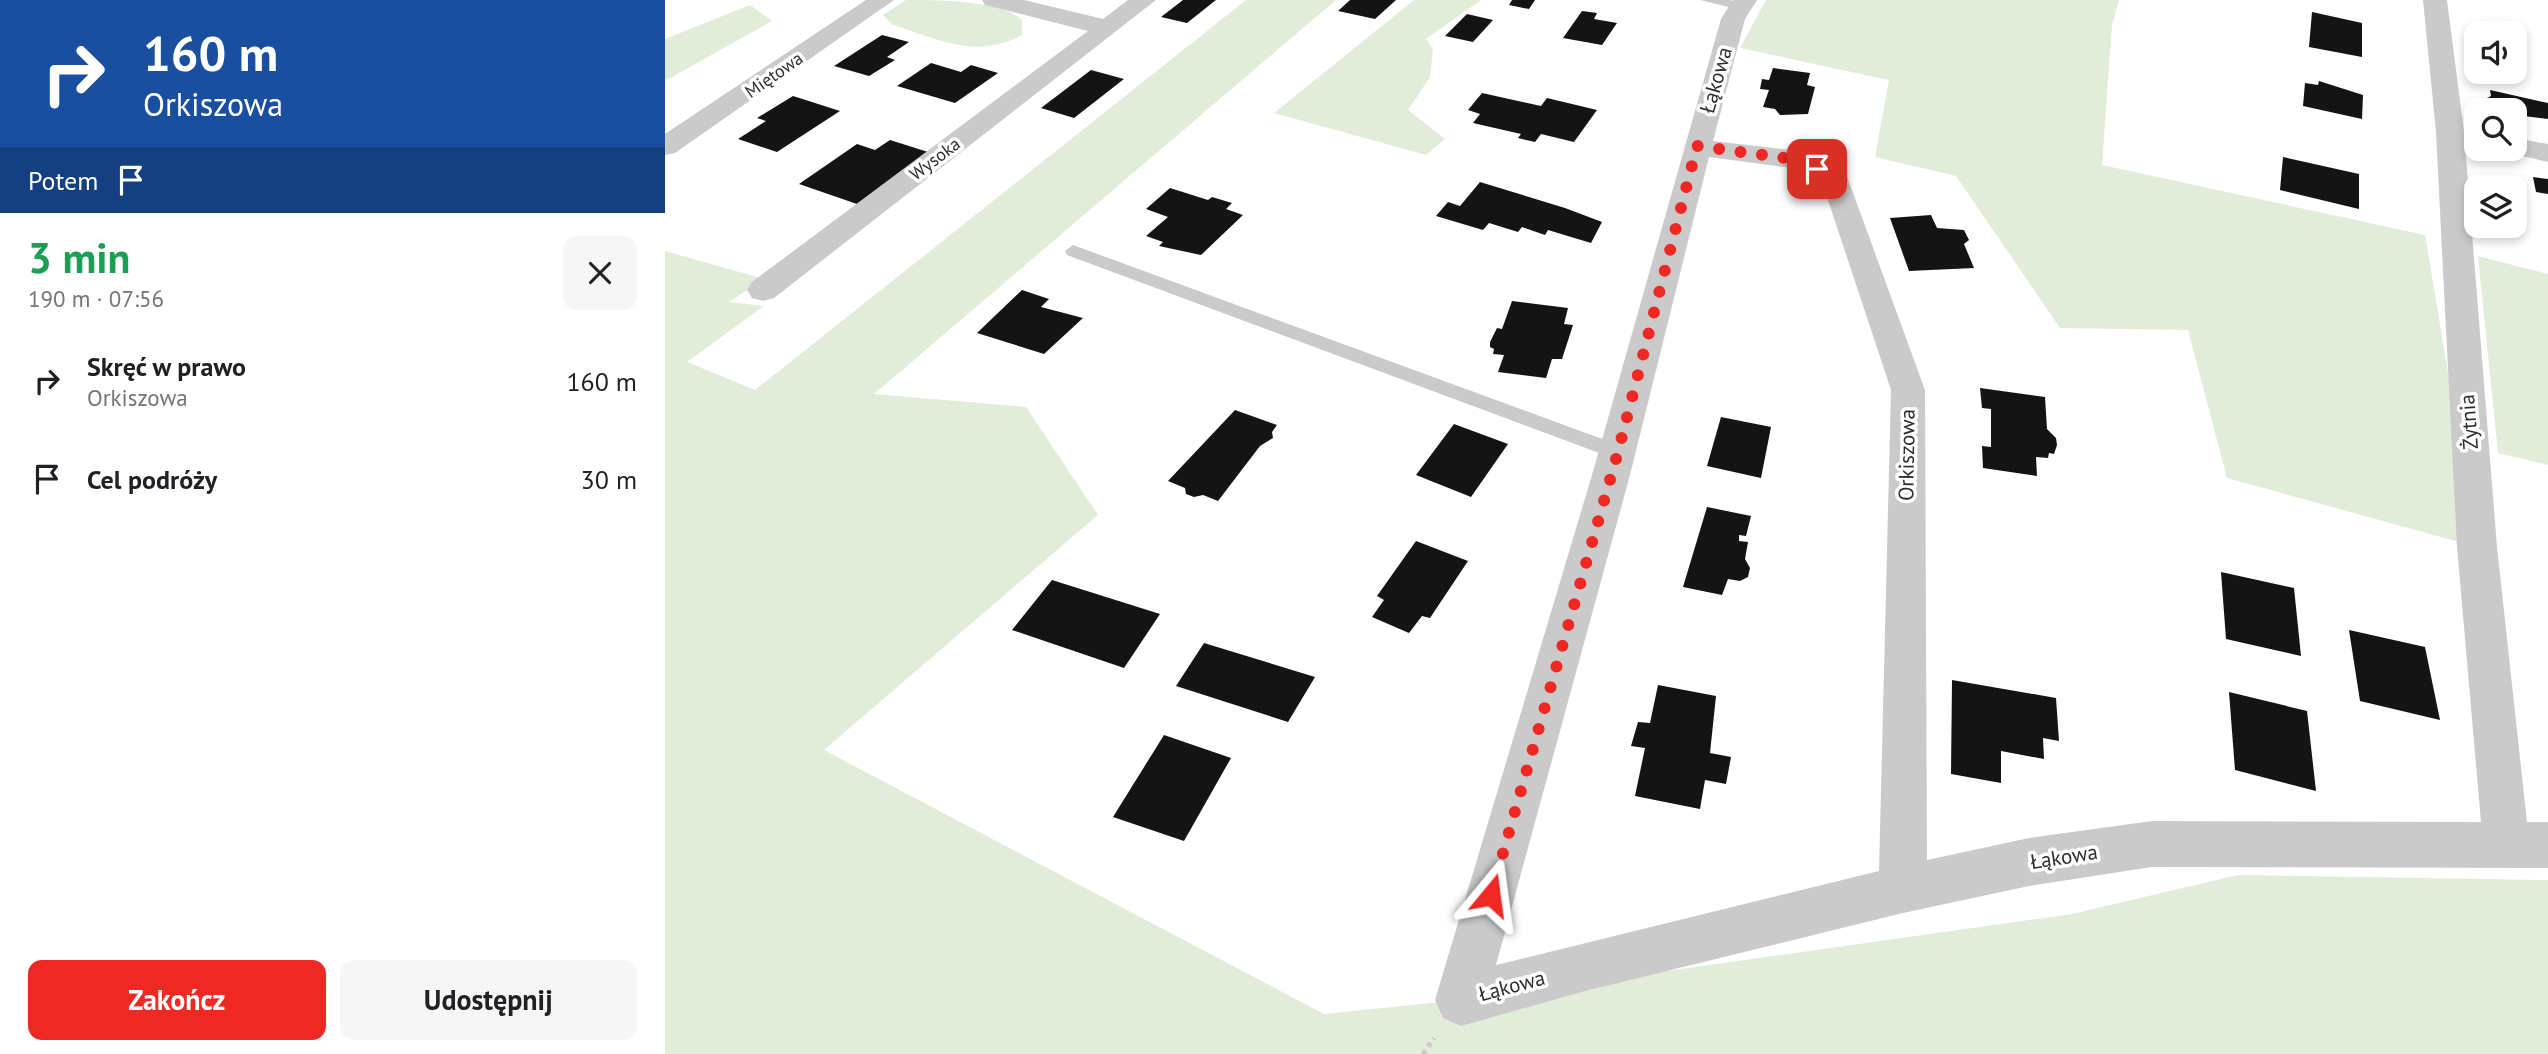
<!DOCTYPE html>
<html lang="pl">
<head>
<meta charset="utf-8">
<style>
	body { margin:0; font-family:"PT Sans",sans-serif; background:#f6f6f6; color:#202124; height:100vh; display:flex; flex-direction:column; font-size:26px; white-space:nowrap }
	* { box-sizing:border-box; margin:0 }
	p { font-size:23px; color:#757577 }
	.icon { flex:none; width:38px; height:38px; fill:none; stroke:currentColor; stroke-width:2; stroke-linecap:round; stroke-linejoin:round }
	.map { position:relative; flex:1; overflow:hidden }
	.details { display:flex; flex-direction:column; background:#fff; width:665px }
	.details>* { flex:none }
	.hud { background:#1a4fa0; color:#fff; overflow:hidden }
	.buttons { position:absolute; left:1799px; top:21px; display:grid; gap:14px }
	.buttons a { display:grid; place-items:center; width:63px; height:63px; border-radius:14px; background:#fff; box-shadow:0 4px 10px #0003; font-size:35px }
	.pin { position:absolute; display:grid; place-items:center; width:60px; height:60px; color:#fff; margin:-30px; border-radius:14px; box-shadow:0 4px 10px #0006 }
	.me { position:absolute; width:77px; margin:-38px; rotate:16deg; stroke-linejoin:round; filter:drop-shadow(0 0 5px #0008) }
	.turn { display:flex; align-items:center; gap:24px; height:147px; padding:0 28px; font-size:32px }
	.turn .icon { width:91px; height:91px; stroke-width:2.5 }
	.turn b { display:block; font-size:49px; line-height:60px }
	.then { display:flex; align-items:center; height:66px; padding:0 28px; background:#0003; gap:14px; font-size:26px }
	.round { display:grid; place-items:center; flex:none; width:74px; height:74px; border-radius:14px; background:#f6f6f6 }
	.summary { display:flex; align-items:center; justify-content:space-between; height:119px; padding:0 28px }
	h1 { font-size:42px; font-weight:600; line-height:52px; color:#1e9e55 }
	.cta { display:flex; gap:14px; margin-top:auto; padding:14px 28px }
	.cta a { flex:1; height:80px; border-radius:14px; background:#ef2823; color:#fff; font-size:28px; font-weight:600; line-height:80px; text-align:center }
	.cta a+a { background:#f6f6f6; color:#202124 }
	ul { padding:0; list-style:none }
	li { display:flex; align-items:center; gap:21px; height:98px; padding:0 28px }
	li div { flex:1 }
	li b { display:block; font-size:26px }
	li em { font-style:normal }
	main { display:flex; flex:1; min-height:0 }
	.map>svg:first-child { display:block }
</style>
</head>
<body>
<main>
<section class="details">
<div class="hud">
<div class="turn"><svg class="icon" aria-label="right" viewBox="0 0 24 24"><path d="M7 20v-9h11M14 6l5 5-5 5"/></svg><div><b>160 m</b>Orkiszowa</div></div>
<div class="then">Potem<svg class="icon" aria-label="arrive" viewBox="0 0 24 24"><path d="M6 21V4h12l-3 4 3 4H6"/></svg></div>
</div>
<div class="summary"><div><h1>3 min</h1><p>190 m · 07:56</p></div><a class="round"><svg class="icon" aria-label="close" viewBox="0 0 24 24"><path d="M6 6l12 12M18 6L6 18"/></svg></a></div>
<ul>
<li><svg class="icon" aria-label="right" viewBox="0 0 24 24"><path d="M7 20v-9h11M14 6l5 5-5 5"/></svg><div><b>Skręć w prawo</b><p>Orkiszowa</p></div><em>160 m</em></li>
<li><svg class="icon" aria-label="arrive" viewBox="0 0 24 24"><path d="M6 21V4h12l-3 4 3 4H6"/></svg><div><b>Cel podróży</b></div><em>30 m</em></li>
</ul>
<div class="cta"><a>Zakończ</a><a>Udostępnij</a></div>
</section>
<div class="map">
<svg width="1883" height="1054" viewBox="0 0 1883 1054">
	<rect width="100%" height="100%" fill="#fff"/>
	<g fill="#e1ecd9">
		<path d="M241 0C270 0 338 0 357 20V35C311 60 272 39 226 24L218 15Z"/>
		<polygon points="581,0 671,0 209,394 361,407 433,515 159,750 659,1014 796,1000 1407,914 1573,875 1883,880 1883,1054 0,1054 0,251 99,279 64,302 99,306 22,362 90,390"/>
		<polygon points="749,0 816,0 761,39 768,49 765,77 743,110 780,139 761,155 609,113"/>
		<polygon points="1101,0 1454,0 1447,25 1437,165 1760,235 1812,547 1562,478 1523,330 1395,328 1291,176 1210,157 1224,80 1075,48"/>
		<polygon points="85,5 107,21 0,81 0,39"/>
		<polygon points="1813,256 1883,274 1883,465 1833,453"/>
	</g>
	<g fill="#141414">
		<polygon points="518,0 551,0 522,23 496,17"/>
		<polygon points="685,0 731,0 710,19 673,11"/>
		<polygon points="847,0 870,0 864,9 844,5"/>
		<polygon points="917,11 932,13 929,19 952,23 937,45 898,38"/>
		<polygon points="1647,12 1697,23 1697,57 1644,47"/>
		<polygon points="802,14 828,20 808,42 780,36"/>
		<polygon points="217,35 244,42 222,57 230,60 204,76 169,66"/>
		<polygon points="266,63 296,72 306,65 333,73 290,103 232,86"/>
		<polygon points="1108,68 1145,73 1142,85 1150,87 1143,114 1115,115 1110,109 1098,107 1104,90 1095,89 1097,79 1104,80"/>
		<polygon points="426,70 459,79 409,118 376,108"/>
		<polygon points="1654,81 1698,95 1697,119 1638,106 1640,83 1653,85"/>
		<polygon points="1825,90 1883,103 1883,119 1850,115 1850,110 1828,110 1822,101 1822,98 1826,96"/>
		<polygon points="817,93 876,106 882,98 932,110 909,142 876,134 870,142 853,138 856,134 808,123 815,114 803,110"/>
		<polygon points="128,96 175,111 112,152 73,139 101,121 92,118"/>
		<polygon points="225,140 263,152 192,204 134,184 192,144 210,150"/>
		<polygon points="1618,157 1694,174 1694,209 1615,190"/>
		<polygon points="1868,177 1883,179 1883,194 1871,192"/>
		<polygon points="815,182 900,208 937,222 926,243 883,230 880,235 857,227 853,232 824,223 818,230 771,216 783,202 795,206"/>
		<polygon points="505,188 543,200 547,197 567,203 561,209 578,215 536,255 494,246 498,242 481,236 503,217 481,209"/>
		<polygon points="1266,215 1272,228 1299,230 1304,240 1299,244 1309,268 1244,271 1225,218"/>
		<polygon points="357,290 384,299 376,307 418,318 379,354 312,333"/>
		<polygon points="847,301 903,308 899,324 908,325 897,359 887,359 881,378 833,372 839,355 828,354 829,349 825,347 825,342 832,328 837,329"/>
		<polygon points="1315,388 1380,397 1382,429 1391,438 1392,445 1389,454 1384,453 1383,458 1371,457 1372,476 1318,468 1317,446 1326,447 1326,409 1317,408"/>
		<polygon points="570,410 612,425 607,432 608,438 595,446 553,501 538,495 529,497 521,494 520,488 503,481"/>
		<polygon points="1056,417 1106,427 1096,478 1042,466"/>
		<polygon points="789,424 843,444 806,497 751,475"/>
		<polygon points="1042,507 1086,516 1081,536 1074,535 1074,541 1083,542 1080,559 1085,568 1083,577 1075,581 1063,579 1057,595 1018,587"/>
		<polygon points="751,541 803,561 765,618 757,616 744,633 707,617 719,600 712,596"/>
		<polygon points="1556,572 1629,588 1636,656 1561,639"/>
		<polygon points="387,580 495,614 459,668 347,630"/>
		<polygon points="1684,630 1760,647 1775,720 1695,701"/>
		<polygon points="539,643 650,677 623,722 511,686"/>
		<polygon points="1287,680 1391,698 1394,741 1378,738 1379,759 1336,751 1336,783 1286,774"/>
		<polygon points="993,685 1051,696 1045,753 1066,757 1061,784 1040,780 1035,809 970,796 980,748 966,746 973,722 985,723"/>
		<polygon points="1564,692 1642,711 1651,791 1570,770"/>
		<polygon points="499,735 566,758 519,841 448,817"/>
	</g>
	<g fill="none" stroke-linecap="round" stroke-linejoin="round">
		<polyline stroke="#cacaca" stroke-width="5" stroke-dasharray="4.5 4.5" stroke-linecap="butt" points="758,1054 769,1038"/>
		<g fill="#cacaca" fill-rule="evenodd">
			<polygon points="1035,0 1065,0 1083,6 1076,10"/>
			<polygon points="408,245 959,447 962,452 959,457 945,457 402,255 400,251"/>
		</g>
		<g fill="#cacaca" fill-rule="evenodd">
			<polygon points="201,0 229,0 10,153 0,155 0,134"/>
			<polygon points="317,0 359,0 438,19 463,0 491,0 109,298 98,301 87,298 82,290 87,282 423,31 320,5"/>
			<path d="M1068 0H1092L1080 19 1048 141 1134 151 1180 171 1260 390 1262 860 1364 838 1487 821 1816 822 1792 547 1771 132 1758 0H1782L1799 132 1832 547 1862 822H1883V868L1487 867 1364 886 1238 913 916 992 796 1026 778 1018 770 1000 927 475 1056 19ZM1044 157 1127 168 1157 182 1226 390 1214 871 831 965 965 475Z"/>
			<polygon points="1850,138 1883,144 1883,162 1840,152 1838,149 1850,149"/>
		</g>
	</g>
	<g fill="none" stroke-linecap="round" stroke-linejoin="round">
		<polyline stroke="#ef2823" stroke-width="12" stroke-dasharray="0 21.6" points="826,895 953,452 1032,146 1135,160 1152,169"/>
	</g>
	<g text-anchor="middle" stroke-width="7" stroke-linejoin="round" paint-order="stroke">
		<g font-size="18" fill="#2d2d2d" stroke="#fff">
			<text transform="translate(109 75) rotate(-35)" y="6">Miętowa</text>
			<text transform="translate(270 159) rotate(-37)" y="6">Wysoka</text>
		</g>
		<g font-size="21" fill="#2d2d2d" stroke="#fff">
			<text transform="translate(1051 80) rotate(-74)" y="7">Łąkowa</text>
			<text transform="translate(1804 422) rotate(-94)" y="7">Żytnia</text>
			<text transform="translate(1242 455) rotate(-89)" y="7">Orkiszowa</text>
			<text transform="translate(1399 857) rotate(-9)" y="7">Łąkowa</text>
			<text transform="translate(847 986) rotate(-15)" y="7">Łąkowa</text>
		</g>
	</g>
</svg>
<div class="buttons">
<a><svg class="icon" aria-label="sound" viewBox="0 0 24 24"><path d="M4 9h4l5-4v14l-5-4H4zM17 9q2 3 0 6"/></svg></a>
<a><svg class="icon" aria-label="search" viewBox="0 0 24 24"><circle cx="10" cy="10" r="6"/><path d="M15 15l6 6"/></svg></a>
<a><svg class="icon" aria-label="layers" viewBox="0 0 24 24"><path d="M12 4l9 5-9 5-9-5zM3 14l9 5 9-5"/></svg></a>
</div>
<div class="pin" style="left:1152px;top:169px;background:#d93025"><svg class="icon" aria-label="arrive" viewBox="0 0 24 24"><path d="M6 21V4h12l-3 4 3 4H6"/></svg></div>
<svg class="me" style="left:826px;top:895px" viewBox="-20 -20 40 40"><path d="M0-17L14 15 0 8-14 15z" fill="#ef2823" stroke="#fff" stroke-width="4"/></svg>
</div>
</main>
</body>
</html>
